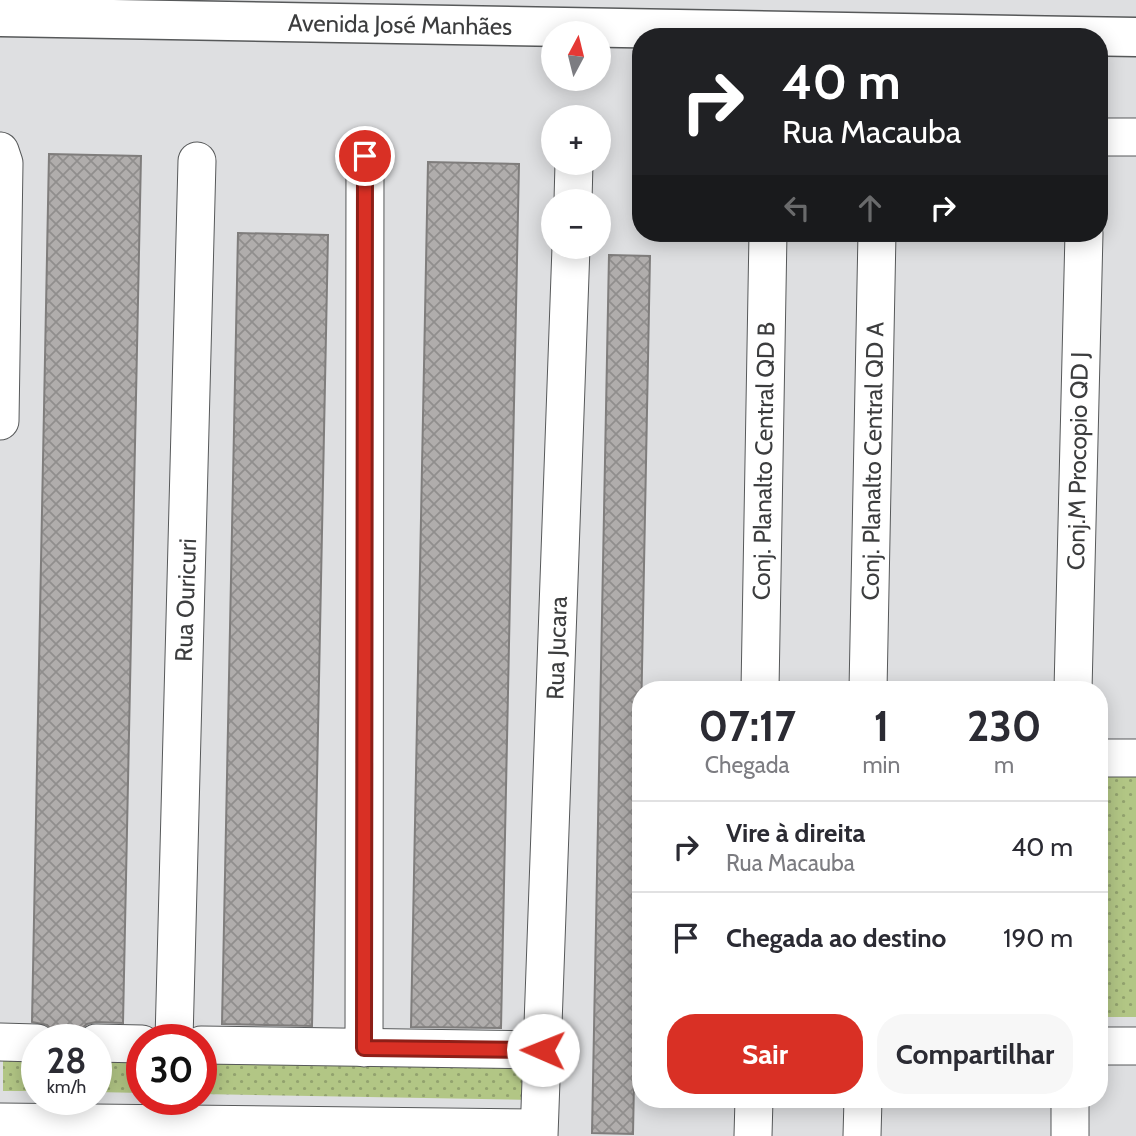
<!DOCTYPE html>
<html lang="pt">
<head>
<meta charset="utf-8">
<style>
	body { margin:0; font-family:Cabin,sans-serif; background:#f7f7f7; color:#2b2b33; height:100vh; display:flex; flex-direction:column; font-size:26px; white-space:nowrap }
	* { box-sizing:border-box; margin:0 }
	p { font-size:23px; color:#7c7c81 }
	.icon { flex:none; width:38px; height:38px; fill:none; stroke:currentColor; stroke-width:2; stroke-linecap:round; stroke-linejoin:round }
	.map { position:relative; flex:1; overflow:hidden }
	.side { position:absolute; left:632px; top:681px; width:476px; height:427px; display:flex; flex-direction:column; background:#fff; border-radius:28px; box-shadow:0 4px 18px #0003 }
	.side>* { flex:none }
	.guide { position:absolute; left:632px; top:28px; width:476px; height:214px; border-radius:28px; box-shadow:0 4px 18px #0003; background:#202124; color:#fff; overflow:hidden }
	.needle { width:46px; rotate:7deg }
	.buttons { position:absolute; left:541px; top:21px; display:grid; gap:14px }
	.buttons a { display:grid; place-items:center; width:70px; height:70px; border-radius:50%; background:#fff; box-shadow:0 4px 18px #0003; font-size:35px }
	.speed { position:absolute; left:21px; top:1024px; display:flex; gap:14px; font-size:35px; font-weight:700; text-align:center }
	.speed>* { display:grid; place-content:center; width:91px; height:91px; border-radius:50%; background:#fff; box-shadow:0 4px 18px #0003; line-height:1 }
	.speed small { font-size:18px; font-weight:400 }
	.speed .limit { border:10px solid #d22; background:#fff; color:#111 }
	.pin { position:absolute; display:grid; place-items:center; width:60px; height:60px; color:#fff; margin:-30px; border:4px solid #fff; border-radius:50%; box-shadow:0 2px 7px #0007 }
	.me { position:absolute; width:77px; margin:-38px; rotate:271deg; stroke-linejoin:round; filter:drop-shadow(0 0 5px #0008) }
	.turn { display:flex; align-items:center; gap:24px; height:147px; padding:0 35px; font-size:32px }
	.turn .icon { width:91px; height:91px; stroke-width:2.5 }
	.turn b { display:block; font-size:49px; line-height:60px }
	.lanes { display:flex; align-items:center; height:66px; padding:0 35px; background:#0003; justify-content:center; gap:35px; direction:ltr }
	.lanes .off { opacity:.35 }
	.eta { display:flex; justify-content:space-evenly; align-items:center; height:119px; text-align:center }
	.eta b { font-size:42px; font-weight:800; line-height:49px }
	.cta { display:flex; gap:14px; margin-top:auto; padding:14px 35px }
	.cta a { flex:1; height:80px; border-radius:28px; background:#d93025; color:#fff; font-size:28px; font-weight:800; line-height:80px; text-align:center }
	.cta a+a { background:#f7f7f7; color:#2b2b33 }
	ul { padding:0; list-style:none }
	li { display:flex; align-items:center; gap:21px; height:91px; padding:0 35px; border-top:2px solid #e1e1e2 }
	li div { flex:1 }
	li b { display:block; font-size:26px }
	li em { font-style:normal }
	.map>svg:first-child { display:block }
</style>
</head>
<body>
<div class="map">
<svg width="1136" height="1136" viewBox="0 0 1136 1136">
	<defs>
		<pattern id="park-dots" width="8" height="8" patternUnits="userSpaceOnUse" patternTransform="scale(1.75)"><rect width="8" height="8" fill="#b2c685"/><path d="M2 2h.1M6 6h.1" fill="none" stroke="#92a26e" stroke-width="1.8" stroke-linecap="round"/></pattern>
		<pattern id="building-cross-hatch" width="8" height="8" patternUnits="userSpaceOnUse" patternTransform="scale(1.75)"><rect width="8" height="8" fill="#b0adac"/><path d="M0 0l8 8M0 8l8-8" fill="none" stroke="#908e8d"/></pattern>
	</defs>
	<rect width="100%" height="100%" fill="#dedfe1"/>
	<g fill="url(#park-dots)">
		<rect x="1099" y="771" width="37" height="246"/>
		<polygon points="3,1053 37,1054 37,1091 3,1091"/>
		<polygon points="96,1055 142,1056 142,1093 96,1092"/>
		<polygon points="201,1057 534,1063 533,1100 201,1094"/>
	</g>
	<g fill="url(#building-cross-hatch)" stroke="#7f7d7c" stroke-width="2">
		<polygon points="49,154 141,156 123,1023 96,1022 87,1024 80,1030 52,1030 47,1025 32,1022"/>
		<polygon points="428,162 519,164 501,1028 411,1027"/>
		<polygon points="238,233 328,235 312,1026 222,1024"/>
		<polygon points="609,255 650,256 633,1134 592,1133"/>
	</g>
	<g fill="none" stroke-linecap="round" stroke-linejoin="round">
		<defs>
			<g id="street">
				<polyline points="1099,137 1136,137"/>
				<polyline points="0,151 4,163 0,421"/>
				<polyline points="573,201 574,163"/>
				<polyline points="760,690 768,233"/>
				<polyline points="868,690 877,233"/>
				<polyline points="1073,690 1084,233"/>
				<polyline points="1099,758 1136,758"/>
				<polyline points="174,1040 197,161"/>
				<polyline points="0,1042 37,1043"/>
				<polyline points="96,1043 142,1044"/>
				<polyline points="201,1045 543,1050"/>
				<polyline points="1099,1046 1136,1046"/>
				<polyline points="364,1048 365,156"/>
				<polyline points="0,1122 538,1128"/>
				<polyline points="539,1136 571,247"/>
				<polyline points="753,1136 754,1099"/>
				<polyline points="862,1136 863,1099"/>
				<polyline points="1070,1136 1070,1099"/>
			</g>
			<polyline id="secondary" points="0,17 1136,37"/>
		</defs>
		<use href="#street" stroke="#57595a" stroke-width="39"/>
		<use href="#secondary" stroke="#57595a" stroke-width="41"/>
		<use href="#street" stroke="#fff" stroke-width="37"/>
		<use href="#secondary" stroke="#fff" stroke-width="38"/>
	</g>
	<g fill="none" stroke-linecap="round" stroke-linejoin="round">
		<defs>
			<polyline id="route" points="365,156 364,1048 543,1050"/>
		</defs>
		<use href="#route" stroke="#8d1f18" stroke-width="18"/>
		<use href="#route" stroke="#d93025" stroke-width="12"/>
	</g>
	<g text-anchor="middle" stroke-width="5" stroke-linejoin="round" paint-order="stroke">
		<g font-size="24" fill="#3c3d3e" stroke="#fff">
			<text transform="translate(400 25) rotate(1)" y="8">Avenida José Manhães</text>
			<text transform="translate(764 461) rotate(-89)" y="8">Conj. Planalto Central QD B</text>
			<text transform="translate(873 461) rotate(-89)" y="8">Conj. Planalto Central QD A</text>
			<text transform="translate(1078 461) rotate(-89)" y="8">Conj.M Procopio QD J</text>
			<text transform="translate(186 600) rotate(-88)" y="8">Rua Ouricuri</text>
			<text transform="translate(557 648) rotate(-88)" y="8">Rua Jucara</text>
		</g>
	</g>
</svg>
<div class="buttons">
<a><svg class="needle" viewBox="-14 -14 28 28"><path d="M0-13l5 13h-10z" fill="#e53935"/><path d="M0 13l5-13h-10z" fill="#7c7c81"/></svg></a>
<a>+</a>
<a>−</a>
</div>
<div class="speed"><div>28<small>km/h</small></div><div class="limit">30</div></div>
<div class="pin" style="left:365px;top:156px;background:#d93025"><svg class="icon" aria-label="arrive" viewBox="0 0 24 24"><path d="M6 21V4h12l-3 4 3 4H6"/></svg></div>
<svg class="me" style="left:543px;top:1050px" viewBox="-20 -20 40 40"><circle r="19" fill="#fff"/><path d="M0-13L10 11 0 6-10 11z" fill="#d93025"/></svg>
<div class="guide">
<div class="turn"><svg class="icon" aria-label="right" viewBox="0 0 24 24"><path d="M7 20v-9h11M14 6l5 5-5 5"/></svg><div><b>40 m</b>Rua Macauba</div></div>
<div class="lanes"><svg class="icon off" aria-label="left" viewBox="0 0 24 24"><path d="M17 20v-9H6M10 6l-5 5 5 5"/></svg><svg class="icon off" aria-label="ahead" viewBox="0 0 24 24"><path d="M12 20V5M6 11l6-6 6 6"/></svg><svg class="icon" aria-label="right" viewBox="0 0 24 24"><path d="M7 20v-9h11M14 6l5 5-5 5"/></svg></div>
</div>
<section class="side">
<div class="eta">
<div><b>07:17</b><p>Chegada</p></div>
<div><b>1</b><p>min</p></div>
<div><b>230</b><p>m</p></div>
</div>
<ul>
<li><svg class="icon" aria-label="right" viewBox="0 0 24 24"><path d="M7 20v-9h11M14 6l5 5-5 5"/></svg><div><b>Vire à direita</b><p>Rua Macauba</p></div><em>40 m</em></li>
<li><svg class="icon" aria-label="arrive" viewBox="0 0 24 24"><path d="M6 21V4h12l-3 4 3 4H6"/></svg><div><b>Chegada ao destino</b></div><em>190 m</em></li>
</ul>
<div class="cta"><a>Sair</a><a>Compartilhar</a></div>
</section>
</div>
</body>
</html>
